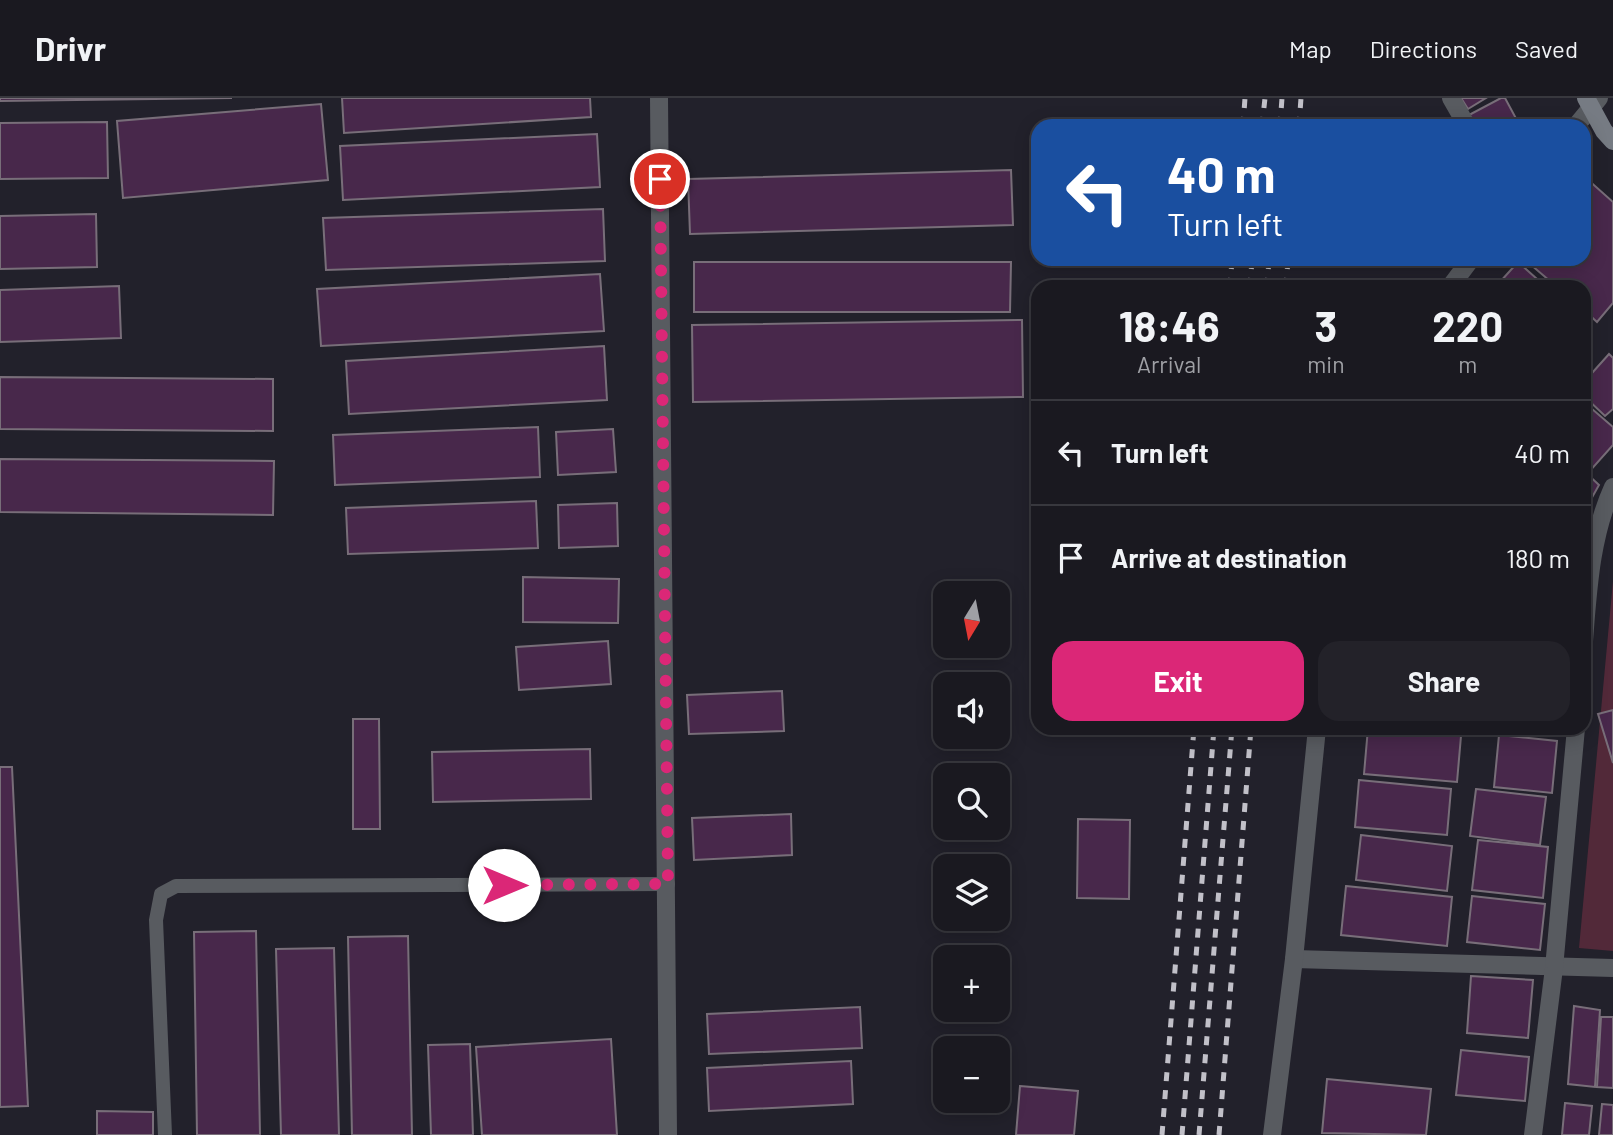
<!DOCTYPE html>
<html lang="en">
<head>
<meta charset="utf-8">
<style>
	body { margin:0; font-family:Barlow,sans-serif; background:#232229; color:#f1f3f6; height:100vh; display:flex; flex-direction:column; font-size:26px; white-space:nowrap }
	* { box-sizing:border-box; margin:0 }
	p { font-size:23px; color:#9fa0a5 }
	.icon { flex:none; width:38px; height:38px; fill:none; stroke:currentColor; stroke-width:2; stroke-linecap:round; stroke-linejoin:round }
	.map { position:relative; flex:1; overflow:hidden }
	.drawer { position:absolute; left:1031px; top:182px; width:560px; height:455px; display:flex; flex-direction:column; background:#1a1920; border-radius:21px; box-shadow:0 4px 18px #0003,0 0 0 2px #38383e }
	.drawer>* { flex:none }
	.banner { position:absolute; left:1031px; top:21px; width:560px; height:147px; border-radius:21px; box-shadow:0 4px 18px #0003,0 0 0 2px #38383e; background:#1a4fa0; color:#fff; overflow:hidden }
	.needle { width:46px; rotate:190deg }
	.tools { position:absolute; left:933px; top:483px; display:grid; gap:14px }
	.tools a { display:grid; place-items:center; width:77px; height:77px; border-radius:14px; background:#1a1920; box-shadow:0 4px 18px #0003,0 0 0 2px #38383e; font-size:35px }
	.pin { position:absolute; display:grid; place-items:center; width:60px; height:60px; color:#fff; margin:-30px; border:4px solid #fff; border-radius:50%; box-shadow:0 2px 7px #0007 }
	.me { position:absolute; width:77px; margin:-38px; rotate:90deg; stroke-linejoin:round; filter:drop-shadow(0 0 5px #0008) }
	.turn { display:flex; align-items:center; gap:24px; height:147px; padding:0 21px; font-size:32px }
	.turn .icon { width:91px; height:91px; stroke-width:2.5 }
	.turn b { display:block; font-size:49px; line-height:60px }
	.eta { display:flex; justify-content:space-evenly; align-items:center; height:119px; text-align:center }
	.eta b { font-size:42px; font-weight:700; line-height:49px }
	.button { display:flex; gap:14px; margin-top:auto; padding:14px 21px }
	.button a { flex:1; height:80px; border-radius:21px; background:#db2777; color:#fff; font-size:28px; font-weight:700; line-height:80px; text-align:center }
	.button a+a { background:#232229; color:#f1f3f6 }
	ul { padding:0; list-style:none }
	li { display:flex; align-items:center; gap:21px; height:105px; padding:0 21px; border-top:2px solid #38383e }
	li div { flex:1 }
	li b { display:block; font-size:26px }
	li em { font-style:normal }
	header { display:flex; align-items:center; gap:42px; box-sizing:border-box; height:98px; padding:0 35px; background:#1a1920; border-bottom:2px solid #38383e }
	header strong { font-size:33px }
	nav { display:flex; gap:38px; margin-inline-start:auto; font-size:24px }
	.map>svg:first-child { display:block }
</style>
</head>
<body>
<header>
<strong>Drivr</strong>
<nav><a>Map</a><a>Directions</a><a>Saved</a></nav>
</header>
<div class="map">
<svg width="1613" height="1037" viewBox="0 0 1613 1037">
	<rect width="100%" height="100%" fill="#22212b"/>
	<polygon fill="#522939" points="1613,483 1613,853 1579,850"/>
	<g fill="#48284b" stroke="#786e79" stroke-width="2">
		<polygon points="0,0 232,0 0,3"/>
		<polygon points="342,0 590,0 591,19 344,35"/>
		<polygon points="1461,0 1486,0 1468,11"/>
		<polygon points="1501,0 1505,0 1519,26 1475,28 1469,17"/>
		<polygon points="321,6 328,82 123,100 117,23"/>
		<polygon points="107,24 108,80 0,81 0,25"/>
		<polygon points="597,36 600,89 343,102 340,48"/>
		<polygon points="1011,72 1013,127 690,136 688,81"/>
		<polygon points="1586,80 1613,104 1613,205 1597,224 1584,212 1584,189 1557,189 1524,161 1584,161"/>
		<polygon points="603,111 605,163 326,172 323,120"/>
		<polygon points="96,116 97,169 0,171 0,118"/>
		<polygon points="694,164 1011,164 1010,214 694,214"/>
		<polygon points="1518,164 1546,189 1506,189 1500,184"/>
		<polygon points="600,176 604,233 321,248 317,191"/>
		<polygon points="119,188 121,240 0,244 0,192"/>
		<polygon points="1022,222 1023,299 693,304 692,227"/>
		<polygon points="604,248 607,302 349,316 346,263"/>
		<polygon points="1609,256 1613,260 1613,311 1605,318 1584,298 1584,284"/>
		<polygon points="0,279 273,281 273,333 0,331"/>
		<polygon points="1584,304 1613,329 1613,347 1589,374 1584,370"/>
		<polygon points="538,329 540,379 335,387 333,337"/>
		<polygon points="613,331 616,374 558,377 556,334"/>
		<polygon points="0,361 274,363 273,417 0,414"/>
		<polygon points="1584,373 1599,387 1585,412 1584,412"/>
		<polygon points="536,403 538,450 348,456 346,410"/>
		<polygon points="617,405 618,448 559,450 558,407"/>
		<polygon points="523,479 619,481 618,525 523,524"/>
		<polygon points="608,543 611,586 519,592 516,549"/>
		<polygon points="782,593 784,633 689,636 687,597"/>
		<polygon points="1613,612 1613,665 1598,616"/>
		<polygon points="353,621 379,621 380,731 353,731"/>
		<polygon points="1368,630 1461,638 1457,684 1364,676"/>
		<polygon points="1495,630 1557,630 1556,637"/>
		<polygon points="1499,637 1557,643 1552,695 1494,689"/>
		<polygon points="590,651 591,701 433,704 432,654"/>
		<polygon points="0,669 12,669 28,1008 0,1009"/>
		<polygon points="1359,682 1451,691 1447,737 1355,729"/>
		<polygon points="1476,691 1546,699 1540,747 1470,738"/>
		<polygon points="791,716 792,757 694,762 692,720"/>
		<polygon points="1078,721 1130,722 1129,801 1077,800"/>
		<polygon points="1361,737 1452,748 1447,793 1356,782"/>
		<polygon points="1478,742 1548,749 1543,800 1472,792"/>
		<polygon points="1346,788 1452,799 1447,848 1341,837"/>
		<polygon points="1472,798 1545,806 1540,852 1467,844"/>
		<polygon points="256,833 260,1037 197,1037 194,834"/>
		<polygon points="408,838 412,1037 352,1037 348,839"/>
		<polygon points="334,850 339,1037 281,1037 276,851"/>
		<polygon points="1471,878 1533,882 1528,940 1467,935"/>
		<polygon points="1574,908 1600,912 1595,989 1568,986"/>
		<polygon points="860,909 862,950 709,956 707,916"/>
		<polygon points="1601,919 1613,919 1613,990 1597,989"/>
		<polygon points="611,941 617,1037 482,1037 476,949"/>
		<polygon points="470,946 473,1037 431,1037 428,947"/>
		<polygon points="1461,952 1529,959 1525,1003 1456,997"/>
		<polygon points="851,963 853,1006 709,1013 707,970"/>
		<polygon points="1327,981 1431,991 1426,1037 1322,1035"/>
		<polygon points="1020,988 1078,993 1074,1037 1016,1037"/>
		<polygon points="1565,1005 1592,1008 1589,1037 1562,1037"/>
		<polygon points="1602,1006 1613,1007 1613,1037 1599,1037"/>
		<polygon points="97,1013 153,1014 153,1037 97,1037"/>
	</g>
	<g fill="none" stroke-linecap="round" stroke-linejoin="round">
		<polyline stroke="#585b60" stroke-width="14" points="165,1037 156,822 161,796 176,788 668,786"/>
		<g stroke="#585b60" stroke-width="18">
			<polyline points="659,0 668,1037"/>
			<polyline points="1451,0 1467,28"/>
			<polyline points="1576,28 1599,0"/>
			<polyline points="1450,189 1471,161"/>
			<path d="M1584 543C1588 491 1591 437 1613 389"/>
			<polyline points="1294,861 1613,870"/>
			<polyline points="1272,1037 1294,861 1317,630"/>
			<polyline points="1533,1037 1554,870 1576,630"/>
		</g>
		<polyline stroke="#767b83" stroke-width="18" points="1586,0 1604,33 1613,43"/>
		<g stroke="#c1c0c8" stroke-width="5" stroke-dasharray="9 9" stroke-linecap="butt">
			<polyline points="1243,28 1245,0"/>
			<polyline points="1262,28 1265,0"/>
			<polyline points="1280,28 1282,0"/>
			<polyline points="1299,28 1301,0"/>
			<polyline points="1230,189 1232,161"/>
			<polyline points="1250,189 1252,161"/>
			<polyline points="1267,189 1269,161"/>
			<polyline points="1286,189 1288,161"/>
			<polyline points="1162,1037 1194,630"/>
			<polyline points="1182,1037 1214,630"/>
			<polyline points="1199,1037 1232,630"/>
			<polyline points="1219,1037 1251,630"/>
		</g>
	</g>
	<g fill="none" stroke-linecap="round" stroke-linejoin="round">
		<polyline stroke="#db2777" stroke-width="12" stroke-dasharray="0 21.6" points="504,787 668,786 660,81"/>
	</g>
</svg>
<div class="tools">
<a><svg class="needle" viewBox="-14 -14 28 28"><path d="M0-13l5 13h-10z" fill="#e53935"/><path d="M0 13l5-13h-10z" fill="#9fa0a5"/></svg></a>
<a><svg class="icon" aria-label="sound" viewBox="0 0 24 24"><path d="M4 9h4l5-4v14l-5-4H4zM17 9q2 3 0 6"/></svg></a>
<a><svg class="icon" aria-label="search" viewBox="0 0 24 24"><circle cx="10" cy="10" r="6"/><path d="M15 15l6 6"/></svg></a>
<a><svg class="icon" aria-label="layers" viewBox="0 0 24 24"><path d="M12 4l9 5-9 5-9-5zM3 14l9 5 9-5"/></svg></a>
<a>+</a>
<a>−</a>
</div>
<div class="pin" style="left:660px;top:81px;background:#d93025"><svg class="icon" aria-label="arrive" viewBox="0 0 24 24"><path d="M6 21V4h12l-3 4 3 4H6"/></svg></div>
<svg class="me" style="left:504px;top:787px" viewBox="-20 -20 40 40"><circle r="19" fill="#fff"/><path d="M0-13L10 11 0 6-10 11z" fill="#db2777"/></svg>
<div class="banner">
<div class="turn"><svg class="icon" aria-label="left" viewBox="0 0 24 24"><path d="M17 20v-9H6M10 6l-5 5 5 5"/></svg><div><b>40 m</b>Turn left</div></div>
</div>
<section class="drawer">
<div class="eta">
<div><b>18:46</b><p>Arrival</p></div>
<div><b>3</b><p>min</p></div>
<div><b>220</b><p>m</p></div>
</div>
<ul>
<li><svg class="icon" aria-label="left" viewBox="0 0 24 24"><path d="M17 20v-9H6M10 6l-5 5 5 5"/></svg><div><b>Turn left</b></div><em>40 m</em></li>
<li><svg class="icon" aria-label="arrive" viewBox="0 0 24 24"><path d="M6 21V4h12l-3 4 3 4H6"/></svg><div><b>Arrive at destination</b></div><em>180 m</em></li>
</ul>
<div class="button"><a>Exit</a><a>Share</a></div>
</section>
</div>
</body>
</html>
